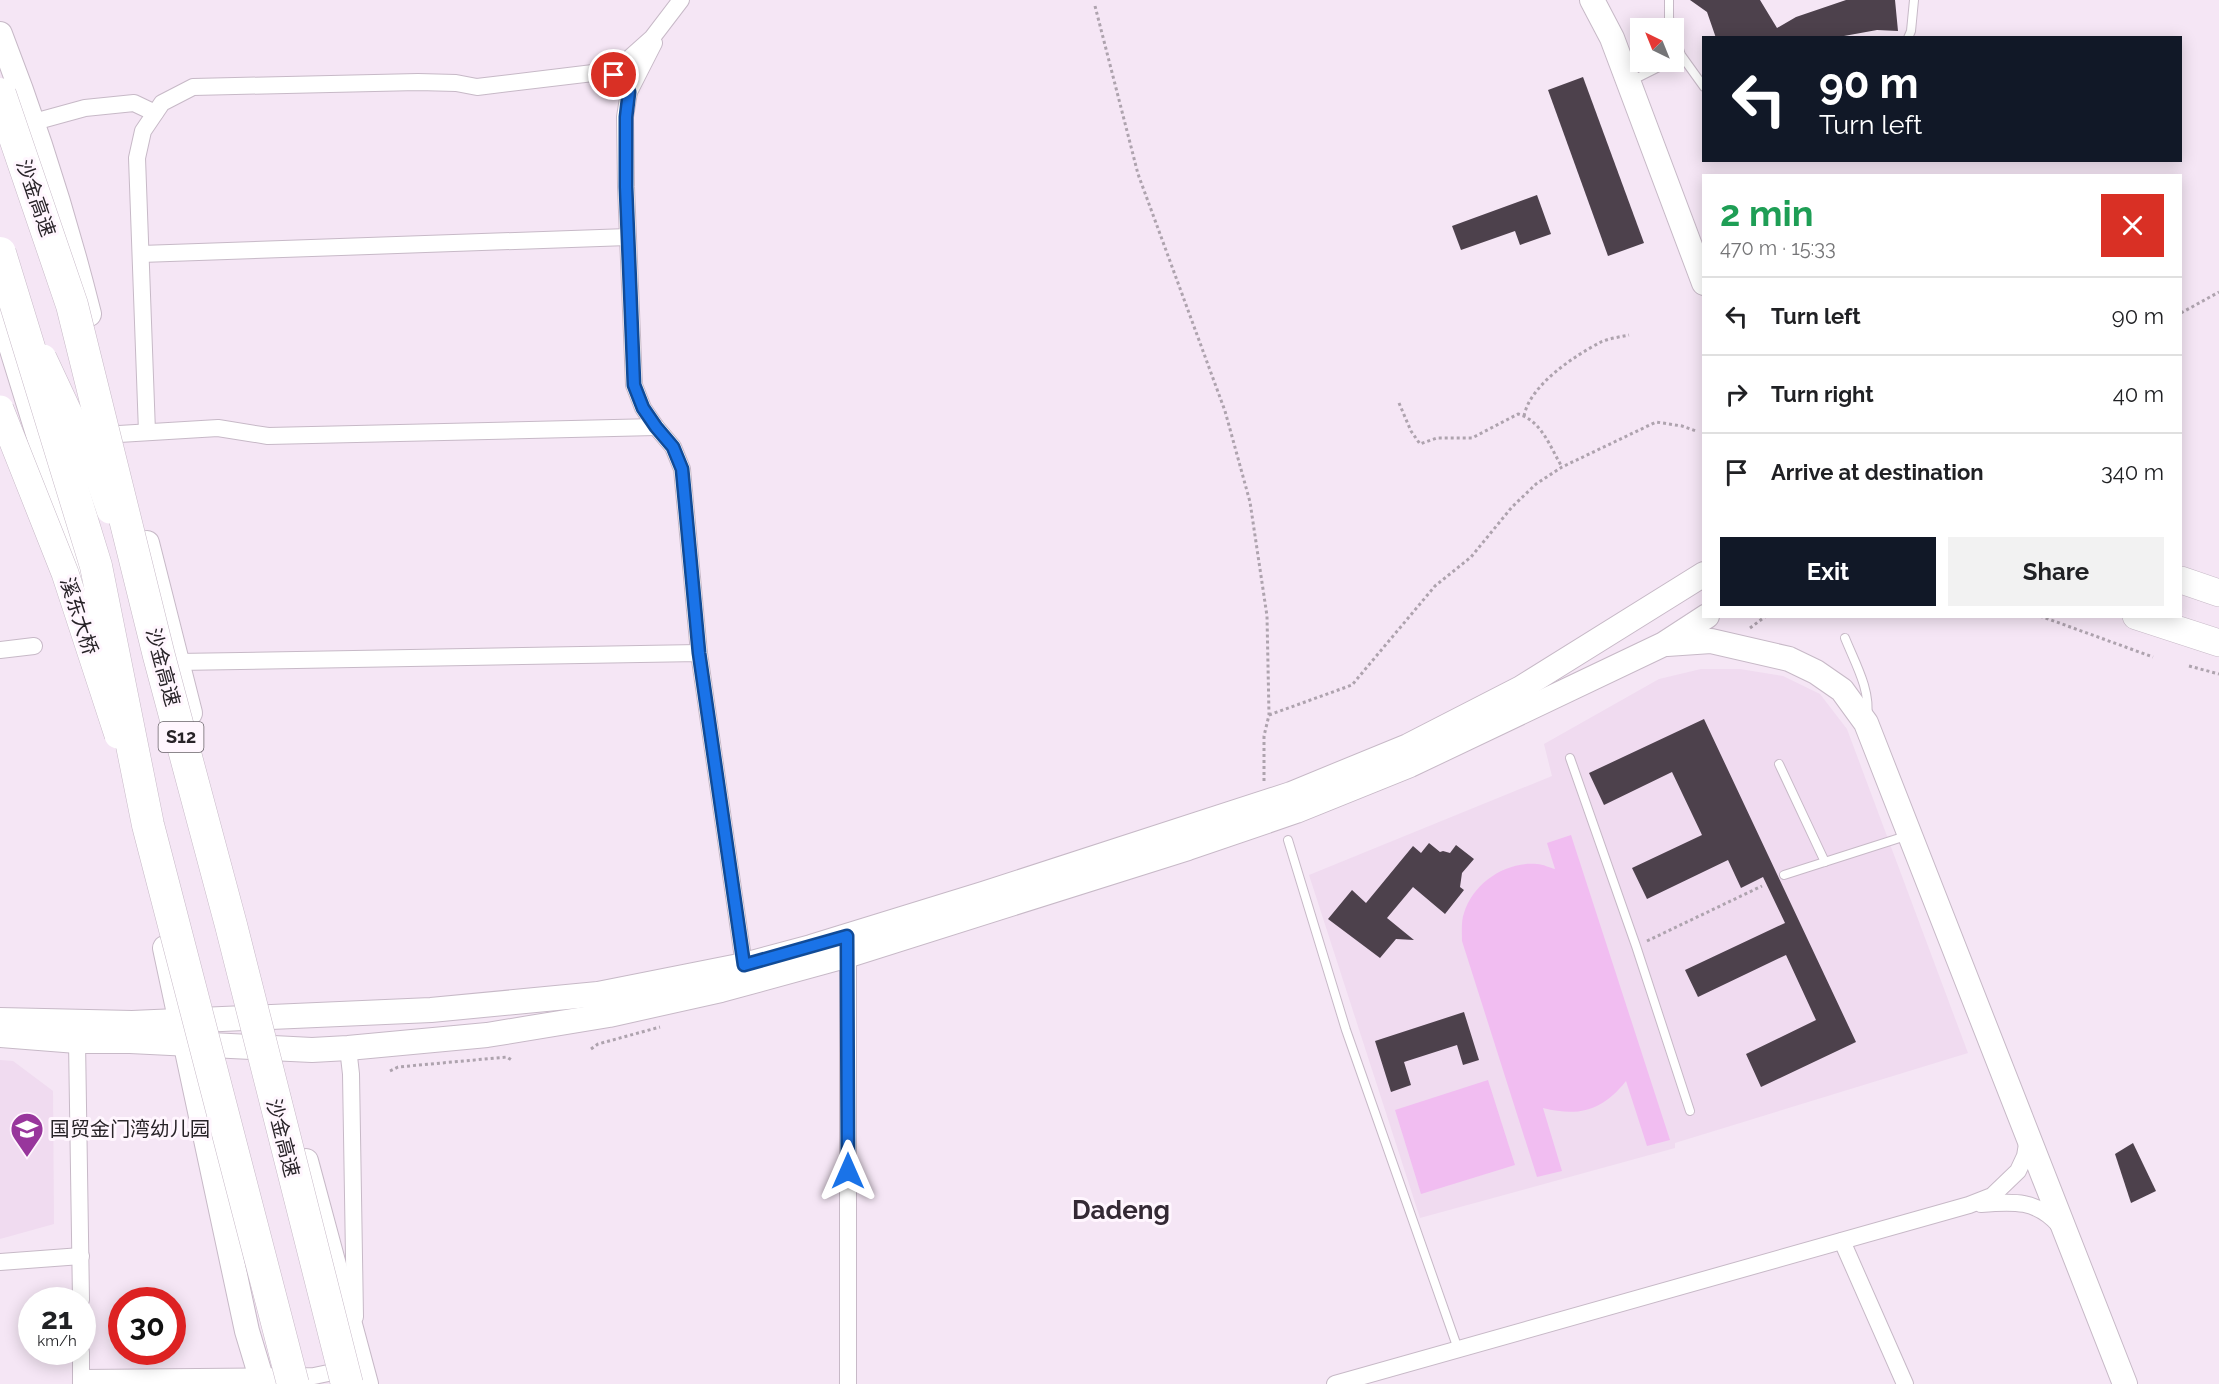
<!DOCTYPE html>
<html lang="en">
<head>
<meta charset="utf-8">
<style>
	body { margin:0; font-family:Raleway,"Noto Sans SC",sans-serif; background:#f2f2f2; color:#202124; height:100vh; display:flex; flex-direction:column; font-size:22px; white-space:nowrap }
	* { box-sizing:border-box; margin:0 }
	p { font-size:20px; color:#757577 }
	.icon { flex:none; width:33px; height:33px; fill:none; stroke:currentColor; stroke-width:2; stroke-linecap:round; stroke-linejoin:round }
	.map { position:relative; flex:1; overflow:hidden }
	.details { position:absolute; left:1702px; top:174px; width:480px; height:444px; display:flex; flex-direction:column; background:#fff; border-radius:0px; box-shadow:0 3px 15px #0003 }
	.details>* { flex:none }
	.banner { position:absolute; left:1702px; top:36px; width:480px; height:126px; border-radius:0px; box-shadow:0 3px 15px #0003; background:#111827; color:#fff; overflow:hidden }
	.needle { width:39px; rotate:317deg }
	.buttons { position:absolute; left:1630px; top:18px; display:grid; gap:12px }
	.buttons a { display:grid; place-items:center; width:54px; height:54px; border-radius:0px; background:#fff; box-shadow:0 3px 15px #0003; font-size:30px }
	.speed { position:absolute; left:18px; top:1287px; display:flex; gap:12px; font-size:30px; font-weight:700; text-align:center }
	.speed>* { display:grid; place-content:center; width:78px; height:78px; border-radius:50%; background:#fff; box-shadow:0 3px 15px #0003; line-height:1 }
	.speed small { font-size:15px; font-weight:400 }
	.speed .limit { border:9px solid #d22; background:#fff; color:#111 }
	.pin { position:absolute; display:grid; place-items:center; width:51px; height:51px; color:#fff; margin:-26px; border:3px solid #fff; border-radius:50%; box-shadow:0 2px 6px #0007 }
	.me { position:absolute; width:66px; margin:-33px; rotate:0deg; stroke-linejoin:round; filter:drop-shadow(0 0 4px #0008) }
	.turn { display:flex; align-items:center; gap:21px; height:126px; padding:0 18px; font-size:27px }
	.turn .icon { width:78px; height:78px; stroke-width:2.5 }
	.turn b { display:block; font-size:42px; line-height:51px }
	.round { display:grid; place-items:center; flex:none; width:63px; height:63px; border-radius:0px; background:#f2f2f2 }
	.overview { display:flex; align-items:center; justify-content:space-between; height:102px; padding:0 18px }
	h1 { font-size:36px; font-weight:700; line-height:45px; color:#1e9e55 }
	.action { display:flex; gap:12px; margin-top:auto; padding:12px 18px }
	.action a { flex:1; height:69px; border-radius:0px; background:#111827; color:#fff; font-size:24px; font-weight:700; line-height:69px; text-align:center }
	.action a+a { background:#f2f2f2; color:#202124 }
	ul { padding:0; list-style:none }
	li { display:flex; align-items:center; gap:18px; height:78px; padding:0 18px; border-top:2px solid #e0e0e0 }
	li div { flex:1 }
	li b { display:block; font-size:22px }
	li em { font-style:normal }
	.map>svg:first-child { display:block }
</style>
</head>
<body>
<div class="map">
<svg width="2219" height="1384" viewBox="0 0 2219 1384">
	<rect width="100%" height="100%" fill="#f5e6f5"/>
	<g fill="#f0dbf0">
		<polygon points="1701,669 1740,669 1783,676 1820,694 1847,729 1968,1053 1675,1143 1675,1148 1420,1218 1309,875 1552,776 1544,744 1659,679"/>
		<polygon points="0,1060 13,1061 53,1091 54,1224 0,1239"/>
	</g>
	<g fill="#f1bdf1">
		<path d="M1571 835 1670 1140 1647 1146 1626 1081C1602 1111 1579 1117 1543 1108L1562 1171 1537 1177 1462 941C1462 933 1461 921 1464 913 1473 883 1506 861 1537 864 1543 864 1550 868 1555 869L1547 843Z"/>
		<polygon points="1488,1080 1515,1165 1421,1194 1395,1110"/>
	</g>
	<g fill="#4d414c">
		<polygon points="1690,0 1760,0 1777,28 1796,17 1846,0 1895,0 1898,31 1877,30 1833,38 1716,38 1707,12"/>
		<polygon points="1583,77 1644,243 1608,256 1548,90"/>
		<polygon points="1537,195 1551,234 1520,245 1515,231 1461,250 1452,226"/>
		<polygon points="1704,719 1856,1042 1761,1087 1746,1054 1816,1020 1786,955 1698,997 1685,970 1785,923 1763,877 1741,888 1728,860 1647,899 1632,868 1702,835 1672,772 1604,805 1589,773"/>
		<polygon points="1429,843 1440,852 1443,851 1450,853 1456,845 1474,859 1462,873 1460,887 1464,890 1445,914 1413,887 1387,918 1414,940 1396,939 1380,958 1328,919 1352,890 1366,903 1413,846 1421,853"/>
		<polygon points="1464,1012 1479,1060 1463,1065 1457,1045 1404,1062 1411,1085 1391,1092 1375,1041"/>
		<polygon points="2133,1143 2156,1191 2131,1203 2115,1154"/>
	</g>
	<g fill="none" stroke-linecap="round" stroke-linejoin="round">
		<defs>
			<g id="lane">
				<polyline points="1669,0 1669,18 1672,28"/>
				<polyline points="1674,34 1681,55 1704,87"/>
				<polyline points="1908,38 1911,31 1914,0"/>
				<polyline points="1631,81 1669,62"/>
				<path d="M1845 638C1855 663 1871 690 1867 717"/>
				<polyline points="1570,758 1636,946 1690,1111"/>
				<polyline points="1779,764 1825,862"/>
				<polyline points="1288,840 1346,1030 1458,1349"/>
				<polyline points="1784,875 1909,835"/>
			</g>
			<g id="street">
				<polyline points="654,43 629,92 625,117 626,187 634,385 643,408 656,427 673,447 682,469 699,653"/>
				<polyline points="34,122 85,108 134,103 155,113"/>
				<polyline points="141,254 628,237"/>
				<polyline points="147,432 137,158 143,131 162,103 193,87 418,82 456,83 477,87 593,73 624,63 652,38 681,0"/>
				<polyline points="119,434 218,428 268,436 656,427"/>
				<polyline points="0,650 34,646"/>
				<polyline points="177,662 699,653 744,965"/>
				<polyline points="77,1041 81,1300"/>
				<polyline points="348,1048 351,1074 355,1317"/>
				<path d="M1981 1204C2014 1201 2037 1200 2059 1225"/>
				<polyline points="1842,1241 1905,1384"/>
				<polyline points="0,1262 81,1256"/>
				<polyline points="81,1378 314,1376 333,1372 346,1361"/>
				<polyline points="81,1384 81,1352"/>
				<polyline points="848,1384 848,947"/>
				<polyline points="1335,1384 1969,1205 1992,1196 2018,1171 2025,1156 2028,1138"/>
			</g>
			<g id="secondary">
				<polyline points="1592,0 1612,38 1704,283"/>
				<path d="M0 34C36 126 65 218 89 314"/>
				<polyline points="0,311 92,609"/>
				<polyline points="147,543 190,713"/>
				<polyline points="1667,644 1711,641 1789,659 1816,672 1842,690 1866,723 2125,1384"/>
				<polyline points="165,948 247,1331 263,1384"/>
				<polyline points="0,1020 132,1023 431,1010 598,994 744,965 811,947 983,894 1291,794 1408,746 1521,688 1704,574"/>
				<polyline points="1,1035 77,1041 130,1041 312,1050 348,1048 487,1035 609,1015 721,990 849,955 1188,848 1296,811 1410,765 1664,644 1707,616"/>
				<polyline points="306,1161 366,1384"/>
			</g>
			<g id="primary">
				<polyline points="2181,580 2219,593"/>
				<polyline points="2136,616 2219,643"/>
			</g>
		</defs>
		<use href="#lane" stroke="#c7b9c7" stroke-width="10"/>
		<use href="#street" stroke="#c7b9c7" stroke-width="18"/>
		<use href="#secondary" stroke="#c7b9c7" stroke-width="26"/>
		<use href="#primary" stroke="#c7b9c7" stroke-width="28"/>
		<g stroke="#aea3ae" stroke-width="3" stroke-dasharray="3 3" stroke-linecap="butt">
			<polyline points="1095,6 1138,174 1225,411 1250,502 1267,616 1269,715 1264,736 1264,782"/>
			<polyline points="2181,313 2219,292"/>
			<path d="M1399 403 1411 431 1420 444 1437 438H1472L1518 414C1542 421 1550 447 1562 467"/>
			<path d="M1524 416C1530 385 1574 356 1601 342 1610 338 1620 337 1629 335"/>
			<polyline points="2040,616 2153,657"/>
			<polyline points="1750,628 1766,616"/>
			<polyline points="2189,666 2219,674"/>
			<polyline points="1269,715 1352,685 1435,586 1471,557 1512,507 1536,484 1562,467 1656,422 1682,426 1696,431"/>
			<polyline points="1647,941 1762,886"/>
			<polyline points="591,1049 598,1044 660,1027"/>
			<polyline points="390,1071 398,1067 507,1057 513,1061"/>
		</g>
		<use href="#lane" stroke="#fff" stroke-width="8"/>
		<use href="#street" stroke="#fff" stroke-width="16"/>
		<use href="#secondary" stroke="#fff" stroke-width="24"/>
		<use href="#primary" stroke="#fff" stroke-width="27"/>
		<defs>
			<g id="primary-bridge">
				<polyline points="43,358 99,478 110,510"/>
				<polyline points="0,409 65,573 118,735"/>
			</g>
			<g id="highway-bridge">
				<polyline points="0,94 72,305 159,656 231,925 347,1384"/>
				<polyline points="0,253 96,566 148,825 293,1384"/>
			</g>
		</defs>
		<use href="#primary-bridge" stroke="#c7b9c7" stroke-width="28" stroke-linecap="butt"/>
		<use href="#highway-bridge" stroke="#c7b9c7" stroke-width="33" stroke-linecap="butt"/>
		<use href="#primary-bridge" stroke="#fff" stroke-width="27"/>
		<use href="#highway-bridge" stroke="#fff" stroke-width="32"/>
	</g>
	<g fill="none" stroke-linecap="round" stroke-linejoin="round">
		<defs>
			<polyline id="route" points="614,75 624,81 629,92 626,117 626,187 634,385 643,408 656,427 673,447 682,469 699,653 744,965 847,936 848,1171"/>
		</defs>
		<use href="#route" stroke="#114b97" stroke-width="15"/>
		<use href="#route" stroke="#1a73e8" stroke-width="10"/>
	</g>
	<defs>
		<symbol id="school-pin" viewBox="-11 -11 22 30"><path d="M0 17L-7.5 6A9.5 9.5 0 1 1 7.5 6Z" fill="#98369c" stroke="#fff6fe"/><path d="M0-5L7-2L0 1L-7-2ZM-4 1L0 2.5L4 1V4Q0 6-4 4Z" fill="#fff"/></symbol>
	</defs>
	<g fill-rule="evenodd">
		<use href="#school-pin" x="8" y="1110" width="38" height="52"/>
	</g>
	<g text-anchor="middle" stroke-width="6" stroke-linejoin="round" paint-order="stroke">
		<rect fill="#fff6fe" stroke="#686268" stroke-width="1.5" x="158.5" y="722" width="45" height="30" rx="4.5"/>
		<g font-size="18" font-weight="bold" fill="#282328">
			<text x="181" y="743">S12</text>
		</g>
		<g font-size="20" fill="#282328" stroke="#fff6fe">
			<text transform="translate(36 198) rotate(71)" y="7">沙金高速</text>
			<text transform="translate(79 616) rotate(72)" y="7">溪东大桥</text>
			<text transform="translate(163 667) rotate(75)" y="7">沙金高速</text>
			<text transform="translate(283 1138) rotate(76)" y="7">沙金高速</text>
		</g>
		<g font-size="20" fill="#282328" stroke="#fff6fe" text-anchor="start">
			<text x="50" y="1136">国贸金门湾幼儿园</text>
		</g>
		<g font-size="26" font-weight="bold" fill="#342934" stroke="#fff6fe">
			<text x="1121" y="1219">Dadeng</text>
		</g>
	</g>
</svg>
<div class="buttons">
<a><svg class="needle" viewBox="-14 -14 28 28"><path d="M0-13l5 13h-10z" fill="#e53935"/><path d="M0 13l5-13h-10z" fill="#757577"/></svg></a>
</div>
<div class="speed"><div>21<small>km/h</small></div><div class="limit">30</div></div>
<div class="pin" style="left:614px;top:75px;background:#d93025"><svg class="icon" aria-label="arrive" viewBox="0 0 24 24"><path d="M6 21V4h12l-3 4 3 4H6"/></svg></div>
<svg class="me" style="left:848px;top:1171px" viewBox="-20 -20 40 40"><path d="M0-17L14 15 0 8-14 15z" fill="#1a73e8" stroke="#fff" stroke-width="4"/></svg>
<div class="banner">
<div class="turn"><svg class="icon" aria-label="left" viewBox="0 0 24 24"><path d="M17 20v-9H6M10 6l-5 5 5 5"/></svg><div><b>90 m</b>Turn left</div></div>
</div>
<section class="details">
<div class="overview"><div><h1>2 min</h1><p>470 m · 15:33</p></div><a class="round" style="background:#d93025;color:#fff"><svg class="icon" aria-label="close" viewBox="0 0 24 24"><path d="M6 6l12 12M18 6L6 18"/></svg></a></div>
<ul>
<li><svg class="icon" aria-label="left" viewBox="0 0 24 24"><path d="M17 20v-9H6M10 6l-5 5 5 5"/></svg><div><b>Turn left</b></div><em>90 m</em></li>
<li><svg class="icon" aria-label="right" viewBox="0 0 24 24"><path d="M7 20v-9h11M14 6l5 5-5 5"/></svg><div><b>Turn right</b></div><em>40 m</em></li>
<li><svg class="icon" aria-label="arrive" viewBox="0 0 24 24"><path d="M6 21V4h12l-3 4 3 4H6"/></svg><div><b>Arrive at destination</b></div><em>340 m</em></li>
</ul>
<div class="action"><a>Exit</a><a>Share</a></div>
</section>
</div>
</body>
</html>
